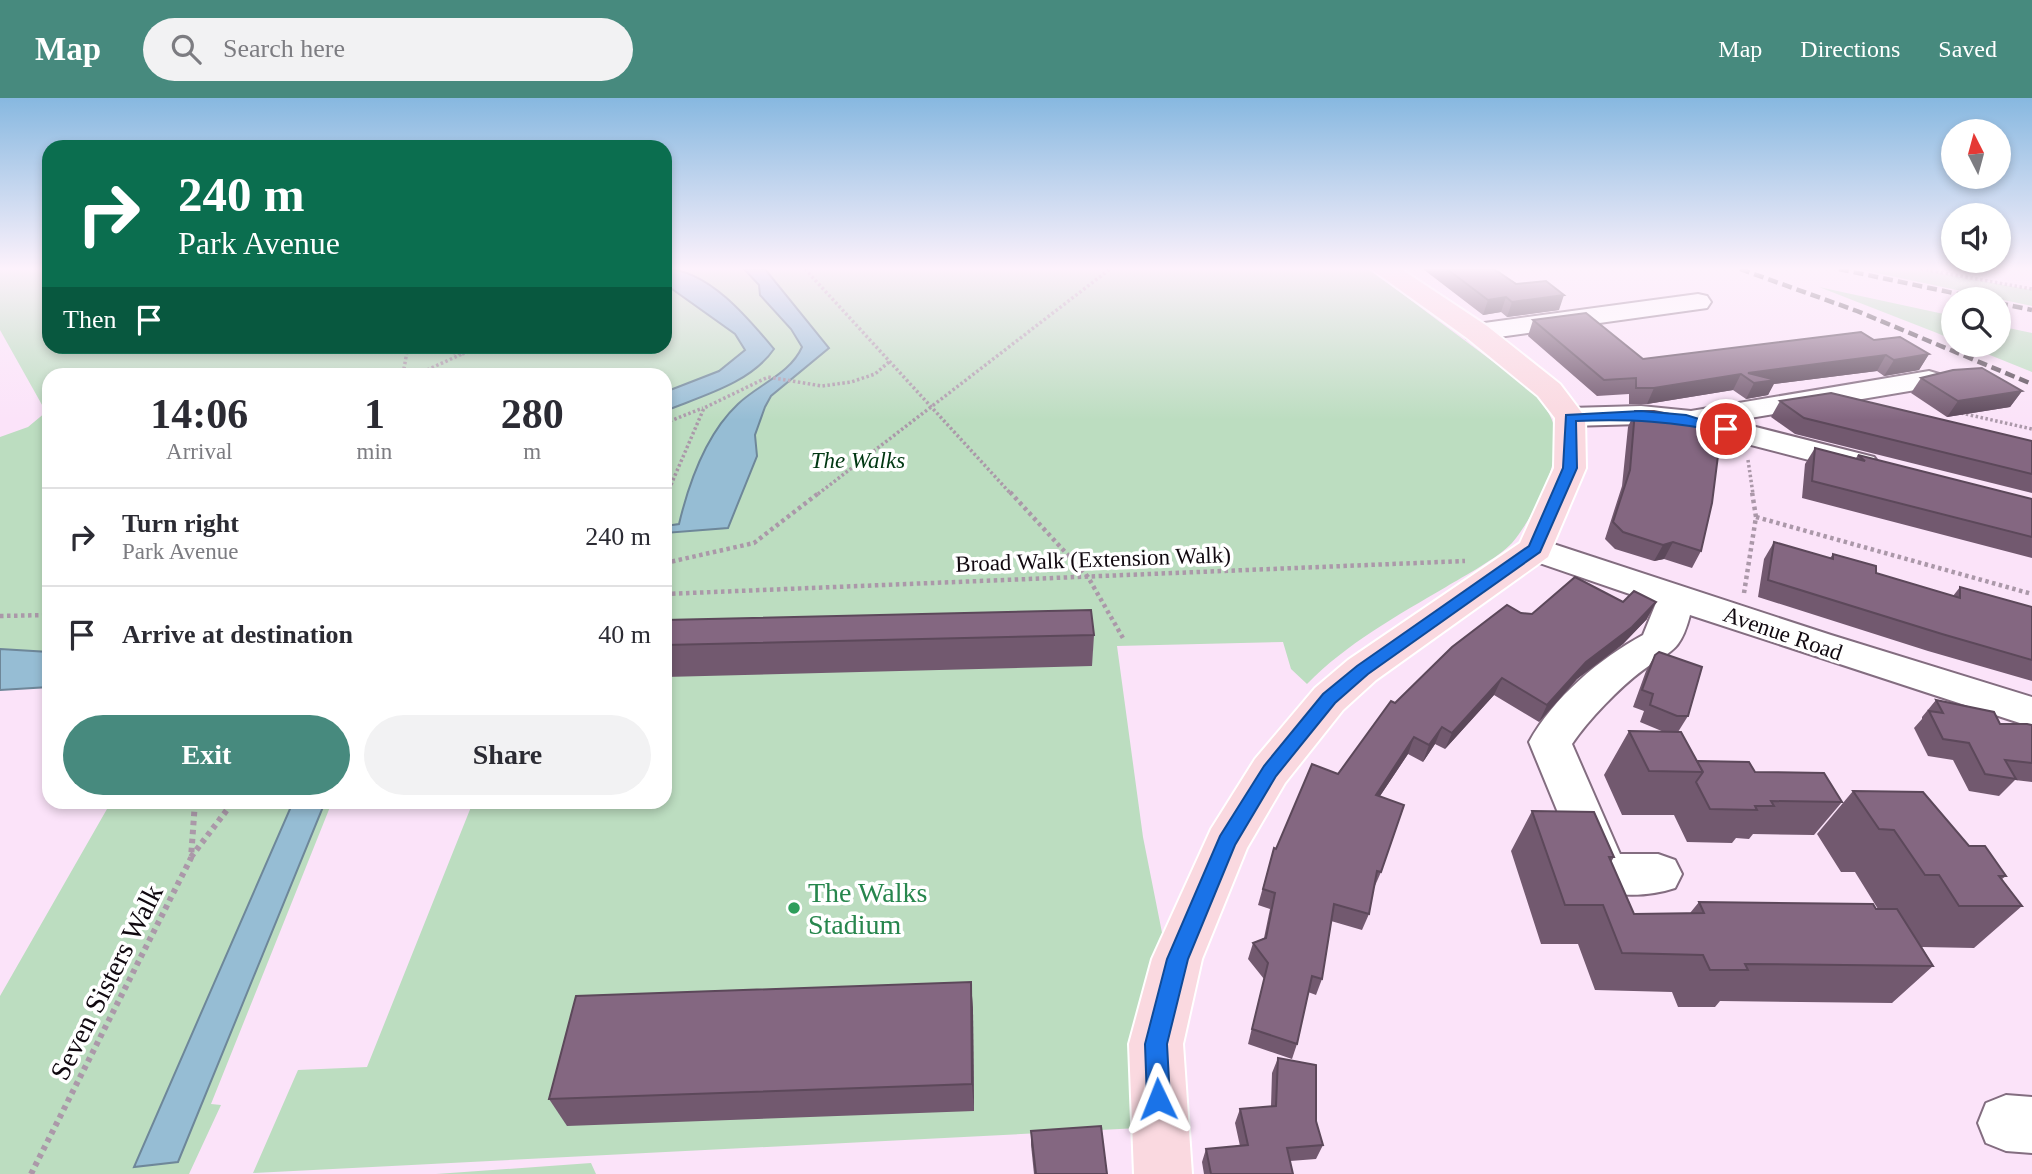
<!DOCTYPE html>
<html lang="en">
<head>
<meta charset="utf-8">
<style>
	body { margin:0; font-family:Georgia,serif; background:#f2f2f3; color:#2b2b33; height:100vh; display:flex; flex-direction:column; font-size:26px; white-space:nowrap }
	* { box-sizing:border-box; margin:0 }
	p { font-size:23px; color:#7c7c81 }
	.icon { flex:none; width:38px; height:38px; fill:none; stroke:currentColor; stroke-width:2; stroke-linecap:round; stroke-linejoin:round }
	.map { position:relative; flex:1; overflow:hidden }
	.side { position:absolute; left:42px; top:270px; width:630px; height:441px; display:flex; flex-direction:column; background:#fff; border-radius:21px; box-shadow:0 4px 10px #0003 }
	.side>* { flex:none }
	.top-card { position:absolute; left:42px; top:42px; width:630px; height:214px; border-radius:21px; box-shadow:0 4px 10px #0003; background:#0b6e4f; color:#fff; overflow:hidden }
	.needle { width:46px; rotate:354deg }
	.tools { position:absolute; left:1941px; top:21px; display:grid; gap:14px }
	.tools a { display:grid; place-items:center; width:70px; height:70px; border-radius:50%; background:#fff; box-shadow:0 4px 10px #0003; font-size:35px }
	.pin { position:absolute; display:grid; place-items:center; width:60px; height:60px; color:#fff; margin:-30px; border:4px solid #fff; border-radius:50%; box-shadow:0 2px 7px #0007 }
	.me { position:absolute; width:77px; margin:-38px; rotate:358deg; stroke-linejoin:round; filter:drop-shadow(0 0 5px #0008) }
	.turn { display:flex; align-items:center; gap:24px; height:147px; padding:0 21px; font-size:32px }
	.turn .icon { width:91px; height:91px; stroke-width:2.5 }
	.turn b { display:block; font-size:49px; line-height:60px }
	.then { display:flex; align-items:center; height:66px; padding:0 21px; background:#0003; gap:14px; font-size:26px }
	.eta { display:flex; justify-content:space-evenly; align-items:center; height:119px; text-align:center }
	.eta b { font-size:42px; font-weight:600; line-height:49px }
	.button { display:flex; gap:14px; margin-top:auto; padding:14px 21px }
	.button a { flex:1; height:80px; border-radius:42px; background:#478a7e; color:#fff; font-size:28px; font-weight:600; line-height:80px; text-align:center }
	.button a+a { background:#f2f2f3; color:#2b2b33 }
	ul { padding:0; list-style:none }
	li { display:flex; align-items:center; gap:21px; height:98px; padding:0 21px; border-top:2px solid #e1e1e2 }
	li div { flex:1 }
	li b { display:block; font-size:26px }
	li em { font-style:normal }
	header { display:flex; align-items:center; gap:42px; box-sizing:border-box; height:98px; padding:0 35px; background:#478a7e; color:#fff }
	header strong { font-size:33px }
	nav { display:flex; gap:38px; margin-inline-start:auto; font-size:24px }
	.search { width:490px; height:63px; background:#f2f2f3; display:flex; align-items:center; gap:18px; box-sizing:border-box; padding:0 24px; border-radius:38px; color:#7c7c81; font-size:26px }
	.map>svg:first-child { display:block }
</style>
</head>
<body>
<header>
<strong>Map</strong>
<div class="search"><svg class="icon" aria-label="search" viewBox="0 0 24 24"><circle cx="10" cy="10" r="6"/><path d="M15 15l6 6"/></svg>Search here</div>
<nav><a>Map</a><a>Directions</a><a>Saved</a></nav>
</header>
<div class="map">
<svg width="2032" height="1076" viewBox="0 0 2032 1076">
	<rect width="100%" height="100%" fill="#fbe3f9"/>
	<g fill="#bcddc0">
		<path d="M0 171H49V248H665V171H1369L1531 292C1541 303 1553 317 1555 333 1560 368 1534 418 1512 445 1498 460 1464 478 1446 489 1398 517 1346 546 1307 586L1291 571 1283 544 1117 548 1143 739 1171 880 1159 1029 253 1075 298 972 367 969 473 704H665V276H49V554L0 551V339L28 329 46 314 0 232Z"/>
		<polygon points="1858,171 1916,171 2032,192 2032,208"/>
		<polygon points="1819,189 1953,218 1953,242 1937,235"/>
		<polygon points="1999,228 2032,235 2032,274 1965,247 1998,247"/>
		<polygon points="111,704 332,704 211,1006 221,1007 189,1076 0,1076 0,898"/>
		<polygon points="591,1065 596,1076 436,1076"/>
	</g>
	<g fill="#96bdd4" stroke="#6e8799" stroke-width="2">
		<path d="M665 171C708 171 749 221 774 251 751 285 702 298 665 313V294L719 273 745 252 735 236 665 186Z"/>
		<path d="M744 171H765L829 250 771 298 765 309 755 337 757 358 728 430 665 435V428L679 426C689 384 706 336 738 306 759 286 790 276 802 249L791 231 760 197 759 187Z"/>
		<polygon points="0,551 49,554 49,589 0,592"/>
		<polygon points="293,704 325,704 178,1064 134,1069"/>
	</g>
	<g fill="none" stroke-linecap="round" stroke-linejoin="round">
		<defs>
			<g id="minor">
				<polygon points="1698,196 1707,198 1711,204 1707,210 1477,242 1467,240 1463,234 1467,228 1477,226"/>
				<polygon points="1929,273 1939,276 1944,282 1939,288 1732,323 1874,359 1879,366 1874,373 1863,376 1685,330 1641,326 1570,328 1559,326 1555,319 1559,312 1570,310 1641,308 1691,313"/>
				<path d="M1535 440 1831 537 2032 599V629L1690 517C1680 555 1671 552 1643 572 1620 589 1588 622 1572 646L1620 756H1658L1675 762 1682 776 1675 790C1648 799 1616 799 1589 790L1529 644C1553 600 1600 560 1643 537L1656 505 1522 459 1517 451 1522 443Z"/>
				<polygon points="2006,997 2032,999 2032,1055 2006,1053 1986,1045 1978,1025 1986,1005"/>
			</g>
			<polygon id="major" points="1371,171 1401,171 1487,228 1560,286 1585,319 1586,370 1548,459 1376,582 1343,612 1285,685 1247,750 1202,861 1183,946 1192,1076 1134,1076 1129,946 1152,861 1211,731 1255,661 1315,590 1348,562 1520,445 1554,370 1555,320 1538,298 1467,240"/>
		</defs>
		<use href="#minor" stroke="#836d80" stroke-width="4"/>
		<use href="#major" stroke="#fff" stroke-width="4"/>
		<g stroke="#ab98a9" stroke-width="3.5" stroke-dasharray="2.5 2.5" stroke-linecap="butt">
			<polyline points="805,171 1011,396"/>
			<polyline points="1921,171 2032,191"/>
			<polyline points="408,250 420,248"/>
			<polyline points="462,256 487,248"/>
			<polyline points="403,276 408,248"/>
			<polyline points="418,276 462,256 443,253 442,248"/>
			<polyline points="1961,315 2032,331"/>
			<polyline points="665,325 703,310"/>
			<polyline points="1748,362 1753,396"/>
			<polyline points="667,396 704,310 768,279 822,288 851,284 875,276 890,263"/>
			<polyline points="818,396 1110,171"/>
		</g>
		<g stroke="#ab98a9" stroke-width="4.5" stroke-dasharray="3.5 3.5" stroke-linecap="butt">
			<polyline points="1010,394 1088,479 1123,540"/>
			<polyline points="665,400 668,394"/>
			<polyline points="1756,419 2032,496"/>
			<polyline points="665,465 754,445 820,394"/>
			<polyline points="1744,495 1756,419 1752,394"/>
			<polyline points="665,496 1465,463"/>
			<polyline points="0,518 49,517"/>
		</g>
		<g stroke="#ab98a9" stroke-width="6" stroke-dasharray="4.5 4.5" stroke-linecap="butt">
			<polyline points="191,759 233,704"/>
			<polyline points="31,1076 191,760 195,704"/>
		</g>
		<use href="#minor" fill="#fff" fill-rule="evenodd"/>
		<use href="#major" fill="#fad9e0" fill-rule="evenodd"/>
		<g stroke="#564955" stroke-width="4.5" stroke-dasharray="10 5" stroke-linecap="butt">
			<polyline points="1740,171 1857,213 2032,286"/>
			<polyline points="1839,171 1982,201"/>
			<polyline points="1998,205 2032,212"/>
		</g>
	</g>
	<g fill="#72596f">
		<polygon points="1423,171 1494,171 1559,212 1507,219 1501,214 1483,217"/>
		<polygon points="1533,222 1643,261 1874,242 1929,256 1919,272 1884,278 1877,273 1773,286 1768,297 1746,301 1733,292 1647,306 1629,306 1629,296 1597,298 1528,238"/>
		<polygon points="1921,280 2022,293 2010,309 1947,319 1911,295"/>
		<polygon points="1780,303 2032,343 2032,395 1795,336 1771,319"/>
		<polygon points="1635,313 1701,453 1692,470 1664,461 1654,463 1615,451 1605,441 1622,388 1628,329"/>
		<polygon points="1815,350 1856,360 1858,357 2032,401 2032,460 1802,400 1805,366"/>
		<polygon points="1774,444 1830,460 1833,456 1876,475 1953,498 1960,489 2032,509 2032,583 1928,553 1758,499 1764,461"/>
		<polygon points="1521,515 1647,521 1623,546 1577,581 1539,624 1494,597 1445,651 1435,646 1423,664 1408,656 1380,698 1381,774 1374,790 1369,816 1362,832 1331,823 1322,881 1316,897 1308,894 1297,946 1292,961 1248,946 1264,881 1248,861 1253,845 1264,840 1270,811 1258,807 1274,750 1276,751 1395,605"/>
		<polygon points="665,522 1094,537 1092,568 665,579"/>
		<polygon points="1655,557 1688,618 1678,634 1697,663 1755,674 1842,704 1814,737 1753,736 1749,741 1736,740 1732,745 1687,744 1674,717 1622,717 1604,677 1629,633 1664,634 1640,624 1644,613 1633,609 1646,573"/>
		<polygon points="1936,602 2000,626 2032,627 2032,684 2015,682 1999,698 1969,693 1953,662 1928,658 1914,630 1922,621 1922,619"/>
		<polygon points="1853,693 1969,748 2006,778 2002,781 2022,808 1974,850 1922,849 1933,868 1892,905 1720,903 1715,909 1678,909 1672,894 1595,892 1578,846 1541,846 1511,753 1532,713 1614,759 1611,764 1634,816 1690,815 1699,804 1878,811 1855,774 1841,774 1817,736"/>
		<polygon points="971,884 973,913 974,1013 567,1028 549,1001"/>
		<polygon points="1278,960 1316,1023 1323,1047 1316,1061 1290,1063 1293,1076 1204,1076 1202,1064 1206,1051 1240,1048 1235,1025 1240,1011 1271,1008 1272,975"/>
		<polygon points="1031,1033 1107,1076 1034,1076 1031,1047"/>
	</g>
	<g fill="#5c485a">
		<polygon points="1564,197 1559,212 1507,219 1512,204"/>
		<polygon points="1506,199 1501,214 1483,217 1488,202"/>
		<polygon points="1929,256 1919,272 1884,278 1894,262"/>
		<polygon points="1886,257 1877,273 1774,286 1768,297 1746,301 1754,285 1748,275"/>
		<polygon points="1741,276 1733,292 1647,306 1654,290"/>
		<polygon points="2022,293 2010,309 1947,319 1958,303"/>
		<polygon points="1673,444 1664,461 1654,463 1663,447"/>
		<polygon points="1656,504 1647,521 1623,546 1577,581 1539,624 1547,607 1586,564"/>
		<polygon points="1502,580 1494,597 1445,651 1452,635"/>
		<polygon points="1442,629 1435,646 1423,664 1429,647"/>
		<polygon points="1414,639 1408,656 1370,713 1376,697"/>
		<polygon points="971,884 973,913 974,1013 972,986"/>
	</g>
	<g fill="#846781" stroke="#5c485a" stroke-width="2">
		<polygon points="1447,171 1494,171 1516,186 1546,183 1564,197 1512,204 1506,199 1488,202"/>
		<polygon points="1586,215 1643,261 1861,234 1874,242 1900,239 1929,256 1894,262 1886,257 1748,275 1776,282 1754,285 1741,276 1654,290 1636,290 1636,280 1604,282 1533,222"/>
		<polygon points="1982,270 2022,293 1958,303 1921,280 1953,272"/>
		<polygon points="1831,295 2032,343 2032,376 1804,320 1780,303"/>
		<polygon points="1635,313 1654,313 1722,326 1712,405 1701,453 1673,444 1663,447 1623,434 1613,424 1630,372"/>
		<polygon points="1815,350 1865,363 1858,357 2032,401 2032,439 1812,383"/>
		<polygon points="1774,444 1833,461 1833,456 1876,468 1876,475 1960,500 1960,489 2032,509 2032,562 1942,536 1768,482"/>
		<polygon points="1575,479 1623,504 1634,493 1656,504 1632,529 1586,564 1547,607 1502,580 1452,635 1442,629 1429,647 1414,639 1376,697 1404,707 1381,774 1377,773 1369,816 1334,806 1322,881 1312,878 1297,946 1252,931 1268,865 1253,845 1266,840 1275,795 1263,791 1274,750 1276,751 1312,666 1338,676 1391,603 1395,605 1452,549 1507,507 1521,515 1532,516"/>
		<polygon points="1091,512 1094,537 665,547 665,522"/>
		<polygon points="1659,554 1702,569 1688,618 1677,618 1650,607 1653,596 1642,592 1655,557"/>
		<polygon points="1936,602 1994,614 2000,626 2027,626 2032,627 2032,665 2005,662 2016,681 1985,676 1969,645 1943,641 1929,613 1943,615"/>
		<polygon points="1629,633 1681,634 1703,674 1649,673"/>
		<polygon points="1697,663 1749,664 1755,674 1824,675 1842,704 1771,703 1774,708 1755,708 1757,712 1710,711 1696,684 1703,674"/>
		<polygon points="1853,693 1923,694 1969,748 1985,748 2006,778 1999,778 2022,808 1959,808 1939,777 1925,777 1894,732 1879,731"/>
		<polygon points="1532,713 1594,714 1614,759 1609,759 1634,816 1704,815 1699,804 1873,806 1876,811 1897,811 1933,868 1745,866 1748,872 1710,872 1703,857 1622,855 1603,807 1565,807"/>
		<polygon points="971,884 972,986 549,1001 576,898"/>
		<polygon points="1278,960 1316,967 1316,1023 1323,1047 1287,1050 1293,1076 1211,1076 1206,1051 1248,1047 1240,1011 1276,1008"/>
		<polygon points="1101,1028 1107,1076 1036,1076 1031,1033"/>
	</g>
	<linearGradient id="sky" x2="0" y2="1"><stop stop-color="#87b8e0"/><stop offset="0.53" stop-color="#fdf2fc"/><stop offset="1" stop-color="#fdf2fc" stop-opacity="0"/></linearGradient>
	<rect width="2032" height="322" fill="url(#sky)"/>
	<path fill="#1a73e8" stroke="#114b97" stroke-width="2" d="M1641 313 1686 317 1732 331 1726 335C1675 323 1629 321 1576 323L1577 370 1540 454 1368 576 1335 605 1276 678 1235 747 1188 861 1167 946 1170 1001 1166 1009 1158 1012 1150 1009 1147 1001 1145 946 1167 861 1220 738 1264 668 1323 596 1357 568 1529 448 1563 370 1566 317Z"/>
	<circle fill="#2e9e5b" stroke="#fff" stroke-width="2.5" cx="794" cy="810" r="7"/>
	<g text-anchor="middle" stroke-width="7" stroke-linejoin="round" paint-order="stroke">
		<g font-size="23" font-style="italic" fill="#003712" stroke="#fff">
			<text x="858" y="370">The Walks</text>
		</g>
		<g font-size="23" fill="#10080f" stroke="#fff">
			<text transform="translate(1093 461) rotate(-2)" y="8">Broad Walk (Extension Walk)</text>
			<text transform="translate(1783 535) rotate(19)" y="8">Avenue Road</text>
		</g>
		<g font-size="28" fill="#27864d" stroke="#fff" text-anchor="start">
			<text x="808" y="804">The Walks<tspan x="808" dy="32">Stadium</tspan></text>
		</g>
		<g font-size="28" fill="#10080f" stroke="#fff">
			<text transform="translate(106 884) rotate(-63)" y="10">Seven Sisters Walk</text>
		</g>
	</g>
</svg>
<div class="tools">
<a><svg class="needle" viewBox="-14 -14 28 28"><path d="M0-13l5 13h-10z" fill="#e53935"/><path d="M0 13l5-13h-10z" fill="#7c7c81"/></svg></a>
<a><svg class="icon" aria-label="sound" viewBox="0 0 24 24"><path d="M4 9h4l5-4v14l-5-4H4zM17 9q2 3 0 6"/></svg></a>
<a><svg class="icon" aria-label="search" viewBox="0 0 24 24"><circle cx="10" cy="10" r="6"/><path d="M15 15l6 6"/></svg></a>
</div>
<div class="pin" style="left:1726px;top:331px;background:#d93025"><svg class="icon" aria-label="arrive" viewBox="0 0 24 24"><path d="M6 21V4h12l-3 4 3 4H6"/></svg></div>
<svg class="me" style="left:1158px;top:1001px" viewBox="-20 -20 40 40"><path d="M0-17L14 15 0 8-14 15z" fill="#1a73e8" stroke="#fff" stroke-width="4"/></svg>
<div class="top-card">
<div class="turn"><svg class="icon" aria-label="right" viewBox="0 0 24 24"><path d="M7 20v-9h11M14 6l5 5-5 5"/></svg><div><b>240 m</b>Park Avenue</div></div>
<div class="then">Then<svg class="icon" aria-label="arrive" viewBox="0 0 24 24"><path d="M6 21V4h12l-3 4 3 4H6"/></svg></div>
</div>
<section class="side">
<div class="eta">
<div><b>14:06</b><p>Arrival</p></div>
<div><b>1</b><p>min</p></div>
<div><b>280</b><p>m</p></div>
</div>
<ul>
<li><svg class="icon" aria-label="right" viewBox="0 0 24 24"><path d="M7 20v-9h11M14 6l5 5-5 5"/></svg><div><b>Turn right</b><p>Park Avenue</p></div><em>240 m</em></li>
<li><svg class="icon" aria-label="arrive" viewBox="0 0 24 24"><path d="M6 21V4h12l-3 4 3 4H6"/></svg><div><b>Arrive at destination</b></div><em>40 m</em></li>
</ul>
<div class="button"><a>Exit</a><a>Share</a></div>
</section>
</div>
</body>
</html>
